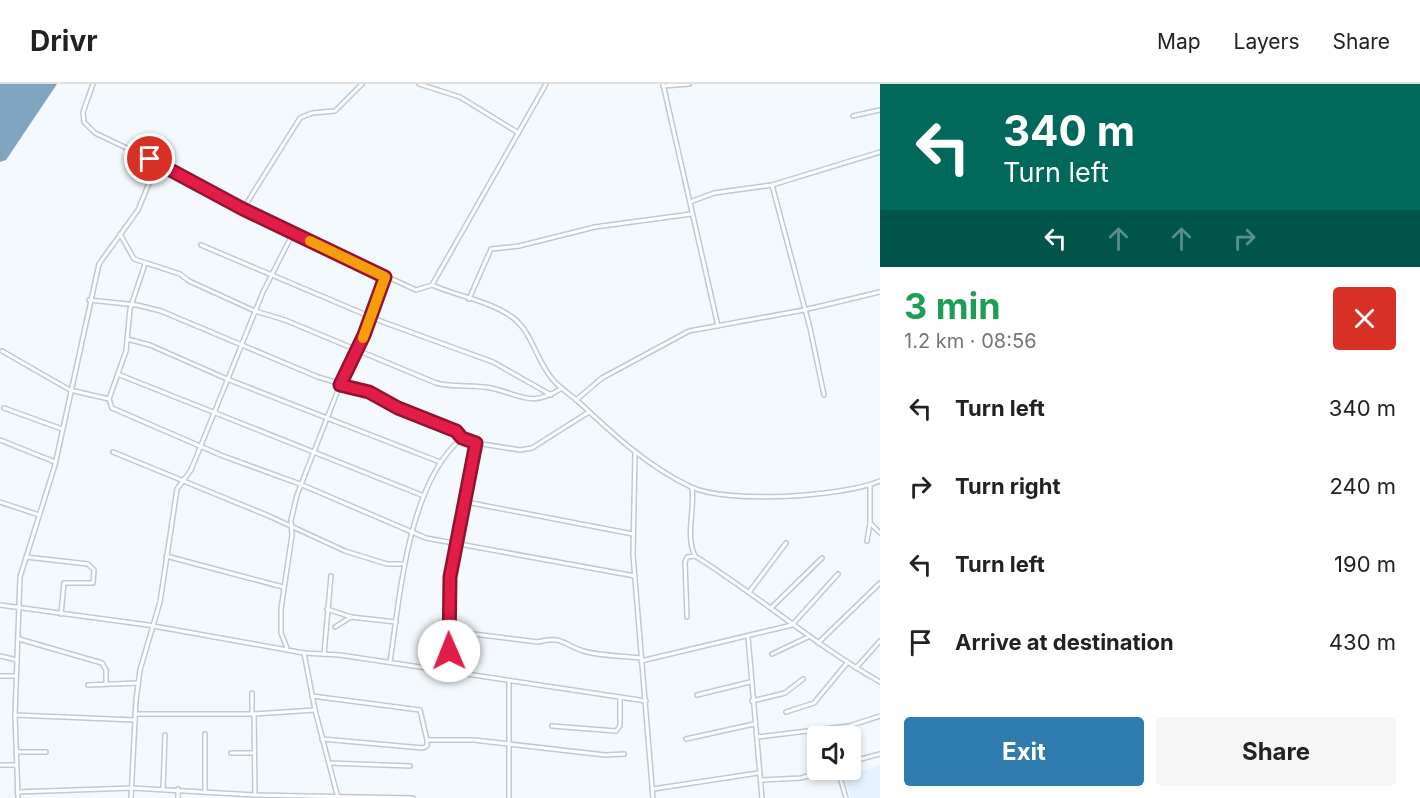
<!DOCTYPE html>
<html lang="en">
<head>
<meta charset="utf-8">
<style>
	body { margin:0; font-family:Inter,sans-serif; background:#f6f6f6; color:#222; height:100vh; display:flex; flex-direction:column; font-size:22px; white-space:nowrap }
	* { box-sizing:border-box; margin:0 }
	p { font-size:20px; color:#767676 }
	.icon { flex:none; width:33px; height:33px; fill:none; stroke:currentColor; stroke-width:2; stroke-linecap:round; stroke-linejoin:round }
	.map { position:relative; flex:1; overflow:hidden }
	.drawer { display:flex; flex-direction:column; background:#fff; width:540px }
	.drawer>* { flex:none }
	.top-card { background:#00695c; color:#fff; overflow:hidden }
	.controls { position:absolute; left:807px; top:642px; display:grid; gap:12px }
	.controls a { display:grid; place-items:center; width:54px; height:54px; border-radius:6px; background:#fff; box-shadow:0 3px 9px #0003; font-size:30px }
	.pin { position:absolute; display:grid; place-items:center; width:51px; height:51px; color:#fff; margin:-26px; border:3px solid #fff; border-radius:50%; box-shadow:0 2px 6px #0007 }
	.me { position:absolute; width:66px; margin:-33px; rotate:359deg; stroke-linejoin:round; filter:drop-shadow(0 0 4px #0008) }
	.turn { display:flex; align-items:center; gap:21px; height:126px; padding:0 24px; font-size:27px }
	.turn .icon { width:78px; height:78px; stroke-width:2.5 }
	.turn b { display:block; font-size:42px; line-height:51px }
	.lanes { display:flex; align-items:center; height:57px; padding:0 24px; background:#0003; justify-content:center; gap:30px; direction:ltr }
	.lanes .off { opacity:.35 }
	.round { display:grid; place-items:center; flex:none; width:63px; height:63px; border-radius:6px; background:#f6f6f6 }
	.head { display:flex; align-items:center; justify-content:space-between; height:102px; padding:0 24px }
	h1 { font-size:36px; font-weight:700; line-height:45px; color:#1e9e55 }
	.button { display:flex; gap:12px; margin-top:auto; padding:12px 24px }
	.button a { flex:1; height:69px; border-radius:6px; background:#2f7caf; color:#fff; font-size:24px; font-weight:700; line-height:69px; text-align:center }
	.button a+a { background:#f6f6f6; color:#222 }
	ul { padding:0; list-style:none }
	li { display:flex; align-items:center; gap:18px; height:78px; padding:0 24px }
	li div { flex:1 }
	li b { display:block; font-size:22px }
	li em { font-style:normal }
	header { display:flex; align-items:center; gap:36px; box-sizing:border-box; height:84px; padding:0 30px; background:#fff; border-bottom:2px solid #e0e0e0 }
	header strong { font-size:28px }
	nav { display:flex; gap:33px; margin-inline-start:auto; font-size:21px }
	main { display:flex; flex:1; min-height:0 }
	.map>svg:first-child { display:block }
</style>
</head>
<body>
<header>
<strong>Drivr</strong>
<nav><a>Map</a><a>Layers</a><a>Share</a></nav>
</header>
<main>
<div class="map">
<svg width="880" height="714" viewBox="0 0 880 714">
	<rect width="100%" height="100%" fill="#f4f9fd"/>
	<polygon fill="#e4f3ff" points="880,681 880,714 851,714 844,692"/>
	<polygon fill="#80a5c1" points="0,0 57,0 6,76 0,78"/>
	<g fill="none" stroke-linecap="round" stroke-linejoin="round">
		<defs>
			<g id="street">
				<polyline points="93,0 83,28 84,38 95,49 150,75 246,127 416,206 432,201 546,0"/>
				<polyline points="419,0 460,13 517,48"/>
				<polyline points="663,0 718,242"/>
				<polyline points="663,2 689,0"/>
				<polyline points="853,32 880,26"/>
				<polyline points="772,101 810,244 824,311"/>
				<polyline points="690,118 714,109 772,101 880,68"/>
				<polyline points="243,125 300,34 312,29 335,27 362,0"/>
				<path d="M120 150 134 175 180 190 189 197 255 227 285 236 436 299C454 304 473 300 491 304 522 311 531 324 562 304"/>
				<polyline points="201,161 383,238 493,278 551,311"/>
				<path d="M432 201C457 212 490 217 512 233 533 248 536 278 554 297 562 306 573 312 582 321 615 352 649 383 691 403 729 420 842 413 880 397"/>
				<polyline points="469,215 491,165 519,162 595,143 691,130"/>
				<polyline points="89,216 137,221 161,227 318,293 369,308 398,324 456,347 462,354 476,359 520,366 532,364 589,328"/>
				<polyline points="127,255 150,261 227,295 440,378"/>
				<polyline points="2,267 70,306 109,315 126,267 130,225 145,180"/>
				<polyline points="120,291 424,412"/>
				<polyline points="109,315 112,324 223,372 300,400 426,454 635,492"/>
				<polyline points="576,316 602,294 689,247 804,226 880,208"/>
				<polyline points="4,324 62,345"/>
				<polyline points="0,356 55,378"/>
				<polyline points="113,368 269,432 345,467 387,480 404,480"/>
				<polyline points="635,369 633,471 653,714"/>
				<polyline points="870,401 870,439 880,449"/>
				<polyline points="0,418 39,431"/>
				<polyline points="466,418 633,450"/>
				<polyline points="867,457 870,439"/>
				<polyline points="166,472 283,503"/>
				<path d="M695 472C759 512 815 561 880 598"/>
				<polyline points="26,473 88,480 94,486 93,499 64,499 61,530"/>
				<polyline points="750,507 786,459"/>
				<polyline points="0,521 148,541 304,569 340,571 646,617"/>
				<polyline points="771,524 822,474"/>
				<polyline points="327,525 351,533"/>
				<path d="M687 533 685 478 687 473 695 472C685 451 695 427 692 404"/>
				<polyline points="335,543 351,533 396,538"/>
				<path d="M449 547 538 558C562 551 564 561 583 567 601 572 623 572 641 574"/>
				<polyline points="748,553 762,714"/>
				<polyline points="19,555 102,579 106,586 106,600"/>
				<polyline points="818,559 880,499"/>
				<polyline points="287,564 281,549 281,525 292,451 291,436 297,411 340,301 372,233 385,194"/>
				<polyline points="304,569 315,626 338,714"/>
				<polyline points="324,570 331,492"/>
				<polyline points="772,570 808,553"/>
				<polyline points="0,572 17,576"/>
				<polyline points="641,577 792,541 838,490"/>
				<path d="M390 578C400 512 408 399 462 354"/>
				<polyline points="856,584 880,557"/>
				<polyline points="449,588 450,493 476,359"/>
				<polyline points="0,592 16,592"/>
				<polyline points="88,601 138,599"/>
				<polyline points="697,611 750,598"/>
				<polyline points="312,612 420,626 427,656"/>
				<polyline points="752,617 785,609 803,595"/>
				<polyline points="786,628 814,619 847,579"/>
				<polyline points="252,629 252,609"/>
				<polyline points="135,630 254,630 315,626"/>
				<polyline points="254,630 255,711"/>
				<polyline points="15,631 135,636"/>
				<polyline points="552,642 616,647 620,642 620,613"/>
				<polyline points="205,650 205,708"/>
				<polyline points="757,653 849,642 880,632"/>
				<polyline points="322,655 423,664 427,662 427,656 474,656 605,671 624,670"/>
				<polyline points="686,655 754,640"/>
				<polyline points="16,668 46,668"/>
				<polyline points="231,669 254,669"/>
				<polyline points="850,678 880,670"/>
				<polyline points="329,679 410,682"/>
				<polyline points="0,681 16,681"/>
				<polyline points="838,686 846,714"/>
				<polyline points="762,696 801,694 828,686"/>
				<polyline points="163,705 165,651"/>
				<polyline points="178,705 178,714"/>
				<polyline points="653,705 758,689"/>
				<polyline points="17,708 132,704 255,711 413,714"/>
				<polyline points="18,714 15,631 20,493 55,381 99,180 138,126 157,80"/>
				<polyline points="131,714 136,616 140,586 160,518 177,405 191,386 263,208 293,149"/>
				<polyline points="509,714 509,597"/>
			</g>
		</defs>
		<use href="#street" stroke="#becad3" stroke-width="6"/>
		<use href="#street" stroke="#fff" stroke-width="3"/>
	</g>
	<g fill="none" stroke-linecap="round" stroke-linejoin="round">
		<defs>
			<polyline id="route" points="150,75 243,125 385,193 364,251 340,301 369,308 398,324 456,347 462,354 476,359 450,493 449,567"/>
		</defs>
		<use href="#route" stroke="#92132f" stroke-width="15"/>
		<use href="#route" stroke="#e11d48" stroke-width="10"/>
		<polyline stroke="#f59e0b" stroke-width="10" points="310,157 385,193 363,254"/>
	</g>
</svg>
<div class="controls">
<a><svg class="icon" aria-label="sound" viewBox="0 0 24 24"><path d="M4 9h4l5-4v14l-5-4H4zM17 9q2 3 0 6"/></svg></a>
</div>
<div class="pin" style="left:150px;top:75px;background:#d93025"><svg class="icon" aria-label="arrive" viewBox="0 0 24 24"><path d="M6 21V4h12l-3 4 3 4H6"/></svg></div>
<svg class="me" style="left:449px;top:567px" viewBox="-20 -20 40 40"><circle r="19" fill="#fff"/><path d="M0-13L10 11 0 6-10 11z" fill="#e11d48"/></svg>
</div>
<section class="drawer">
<div class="top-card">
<div class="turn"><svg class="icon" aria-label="left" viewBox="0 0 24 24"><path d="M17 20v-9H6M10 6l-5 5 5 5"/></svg><div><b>340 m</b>Turn left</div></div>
<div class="lanes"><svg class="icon" aria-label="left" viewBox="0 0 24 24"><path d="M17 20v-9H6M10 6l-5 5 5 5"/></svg><svg class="icon off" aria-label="ahead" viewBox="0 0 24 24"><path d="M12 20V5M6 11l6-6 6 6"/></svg><svg class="icon off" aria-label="ahead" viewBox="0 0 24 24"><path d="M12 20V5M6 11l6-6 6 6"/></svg><svg class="icon off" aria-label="right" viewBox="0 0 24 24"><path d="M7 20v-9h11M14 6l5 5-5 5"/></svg></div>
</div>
<div class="head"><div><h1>3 min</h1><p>1.2 km · 08:56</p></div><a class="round" style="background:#d93025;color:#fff"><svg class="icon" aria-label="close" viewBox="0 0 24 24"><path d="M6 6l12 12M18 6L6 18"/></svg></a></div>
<ul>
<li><svg class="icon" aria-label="left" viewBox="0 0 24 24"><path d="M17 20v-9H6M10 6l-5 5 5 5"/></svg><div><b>Turn left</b></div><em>340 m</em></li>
<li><svg class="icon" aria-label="right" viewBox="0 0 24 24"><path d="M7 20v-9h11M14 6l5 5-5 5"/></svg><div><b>Turn right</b></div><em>240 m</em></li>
<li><svg class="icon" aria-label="left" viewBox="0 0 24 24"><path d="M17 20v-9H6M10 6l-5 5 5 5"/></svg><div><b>Turn left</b></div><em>190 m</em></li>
<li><svg class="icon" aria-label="arrive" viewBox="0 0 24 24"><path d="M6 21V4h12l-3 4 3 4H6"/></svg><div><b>Arrive at destination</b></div><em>430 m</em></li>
</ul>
<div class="button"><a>Exit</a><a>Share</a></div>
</section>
</main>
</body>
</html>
